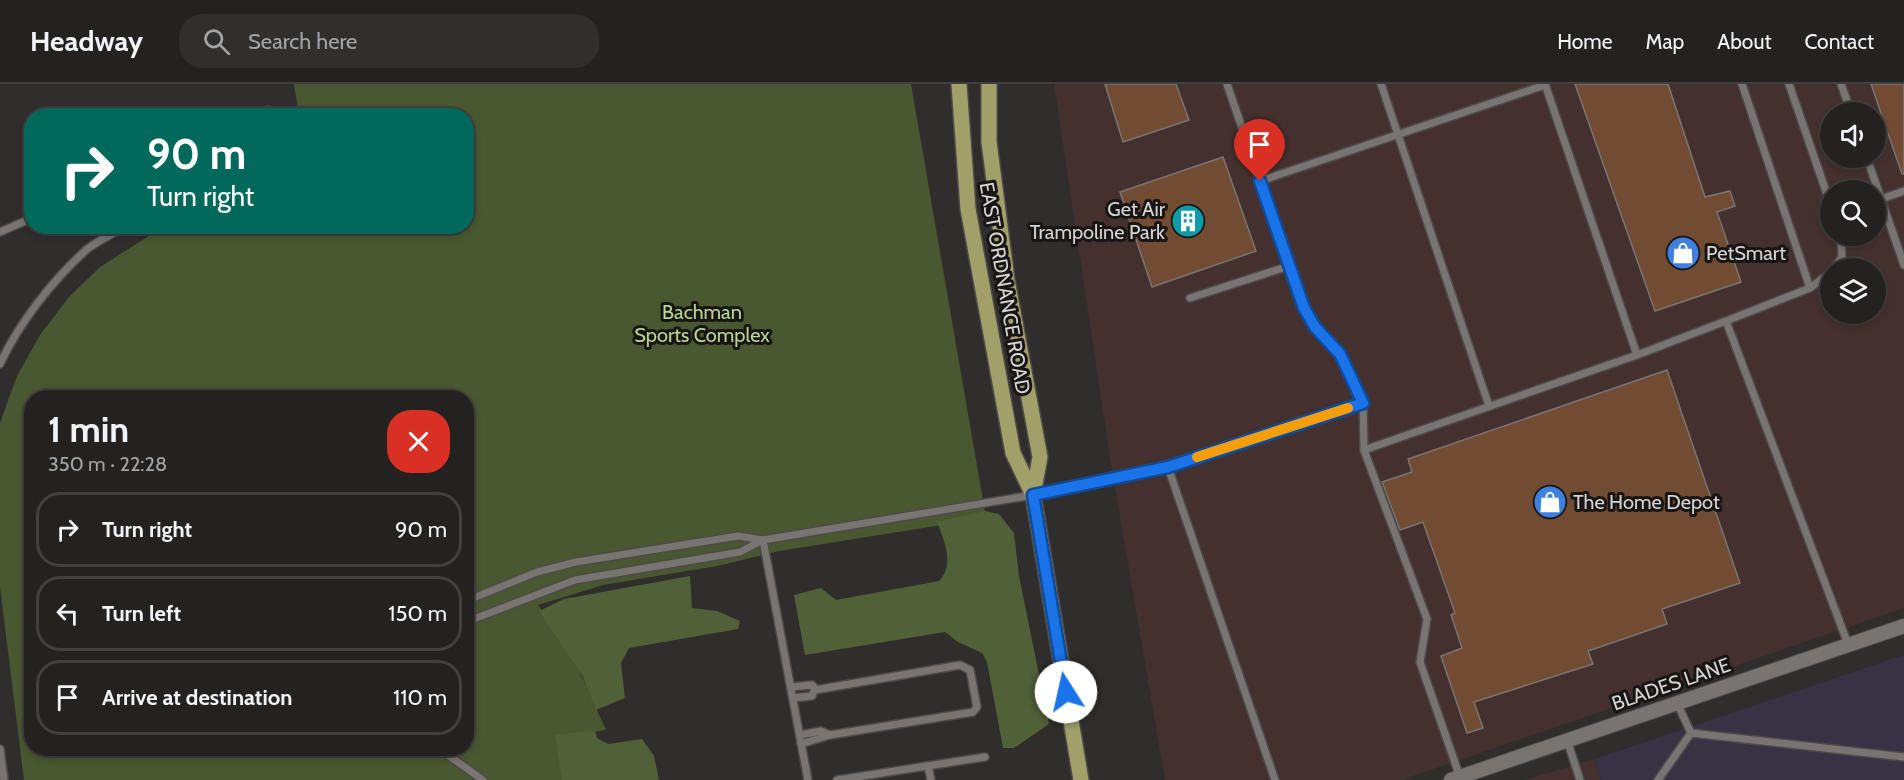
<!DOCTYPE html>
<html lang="en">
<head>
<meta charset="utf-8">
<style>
	body { margin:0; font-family:Cabin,sans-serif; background:#302f2e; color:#f1f3f6; height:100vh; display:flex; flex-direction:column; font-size:22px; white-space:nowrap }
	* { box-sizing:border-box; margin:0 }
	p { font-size:20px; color:#a3a4a5 }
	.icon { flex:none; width:33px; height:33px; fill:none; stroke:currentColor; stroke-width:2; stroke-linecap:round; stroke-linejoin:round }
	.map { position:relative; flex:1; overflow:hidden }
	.drawer { position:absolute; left:24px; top:306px; width:450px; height:366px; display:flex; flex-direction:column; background:#242221; border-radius:24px; box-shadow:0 3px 9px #0003,0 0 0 2px #413f3f }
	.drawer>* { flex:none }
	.hud { position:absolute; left:24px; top:24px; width:450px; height:126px; border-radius:24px; box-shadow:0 3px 9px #0003,0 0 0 2px #413f3f; background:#00695c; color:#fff; overflow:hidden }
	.fabs { position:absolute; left:1820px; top:18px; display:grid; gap:12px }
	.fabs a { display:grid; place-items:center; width:66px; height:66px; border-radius:50%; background:#242221; box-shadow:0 3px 9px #0003,0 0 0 2px #413f3f; font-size:30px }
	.pin { position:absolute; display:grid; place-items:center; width:51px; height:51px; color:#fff; margin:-62px -26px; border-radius:50% 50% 50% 0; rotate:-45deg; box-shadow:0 0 6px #0007 }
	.pin .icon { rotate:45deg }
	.me { position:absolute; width:66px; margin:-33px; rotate:350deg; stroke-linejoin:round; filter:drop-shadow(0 0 4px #0008) }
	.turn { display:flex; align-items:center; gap:21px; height:126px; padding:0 24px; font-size:27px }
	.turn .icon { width:78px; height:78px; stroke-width:2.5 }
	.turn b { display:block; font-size:42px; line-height:51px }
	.round { display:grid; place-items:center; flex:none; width:63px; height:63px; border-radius:24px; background:#302f2e }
	.summary { display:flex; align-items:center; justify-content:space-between; height:102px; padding:0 24px }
	h1 { font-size:36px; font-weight:700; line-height:45px }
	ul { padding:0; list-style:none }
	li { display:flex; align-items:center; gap:18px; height:75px; margin:0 12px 9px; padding:0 12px; border:3px solid #413f3f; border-radius:24px }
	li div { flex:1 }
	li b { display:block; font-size:22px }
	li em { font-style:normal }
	header { display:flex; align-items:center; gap:36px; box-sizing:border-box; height:84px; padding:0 30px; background:#242221; border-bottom:2px solid #413f3f }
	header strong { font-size:28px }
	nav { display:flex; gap:33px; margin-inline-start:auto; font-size:21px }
	.search { width:420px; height:54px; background:#302f2e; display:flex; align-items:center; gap:15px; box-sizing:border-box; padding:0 21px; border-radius:24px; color:#a3a4a5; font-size:22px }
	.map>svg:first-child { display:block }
</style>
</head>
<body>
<header>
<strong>Headway</strong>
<div class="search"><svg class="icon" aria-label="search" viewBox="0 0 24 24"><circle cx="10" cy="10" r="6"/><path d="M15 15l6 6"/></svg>Search here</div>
<nav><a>Home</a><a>Map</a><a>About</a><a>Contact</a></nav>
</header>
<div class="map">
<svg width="1904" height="696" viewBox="0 0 1904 696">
	<rect width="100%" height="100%" fill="#302e2c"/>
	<g fill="#44302f" fill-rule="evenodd">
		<path d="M1054 0H1904V524L1401 696H1165L1111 380ZM1830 28H1875V74H1830ZM1830 106H1875V152H1830ZM1830 184H1875V230H1830Z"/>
		<polygon points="1595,675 1601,696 1526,696 1541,691"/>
	</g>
	<polygon fill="#373344" points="1904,571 1904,696 1601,696 1595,675"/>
	<path fill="#495830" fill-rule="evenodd" d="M294 0H911L986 434 779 467 717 482 603 501 538 521 570 566 606 646 558 653 564 696H24L0 503V339L17 292 40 251 69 213 100 183 163 143 466 142V32L299 31ZM32 314H466V664H32Z"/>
	<g fill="#506037">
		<path d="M985 427 999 430 1014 449 1019 492 1049 640 1014 664H1003L987 578 982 569 958 558 945 548 805 571 794 511 821 504 836 516 939 497C955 481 944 456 937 438Z"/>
		<polygon points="690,492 692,524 717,527 740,537 738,545 629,564 621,579 625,614 596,626 582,591 539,527 564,515"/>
		<polygon points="595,646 597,654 608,660 642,655 654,672 659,696 562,696 555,651"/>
	</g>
	<g fill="#724b33" stroke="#797573" stroke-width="1.5">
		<polygon points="1105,0 1176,0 1189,36 1123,58"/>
		<polygon points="1575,0 1668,0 1705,113 1730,107 1735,122 1717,128 1741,198 1655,227"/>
		<polygon points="1871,0 1904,0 1904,90 1902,90"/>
		<polygon points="1223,73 1256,167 1152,203 1120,108"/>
		<polygon points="1667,286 1740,499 1662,525 1667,540 1588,567 1593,580 1474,618 1483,644 1467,649 1441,572 1462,564 1451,531 1455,529 1423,438 1400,446 1382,398 1412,388 1408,375"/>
	</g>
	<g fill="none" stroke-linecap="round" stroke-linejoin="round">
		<defs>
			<g id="lane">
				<polyline points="1381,0 1489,322"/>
				<polyline points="1545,0 1637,271 1726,237 1848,560"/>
				<polyline points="1742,0 1810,204"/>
				<polyline points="1789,0 1830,119"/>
				<polyline points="1841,0 1851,28"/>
				<polyline points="257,32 268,26"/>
				<polyline points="1867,74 1904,181"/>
				<polyline points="1260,97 1545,1"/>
				<polyline points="1881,115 1904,107"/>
				<polyline points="0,148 32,134"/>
				<polyline points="1834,184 1842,173 1841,152"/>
				<polyline points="1190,214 1289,182"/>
				<polyline points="1726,237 1810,204 1830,189"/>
				<path d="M0 280C19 239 52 197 86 166 97 157 113 150 125 142"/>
				<polyline points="1363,319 1364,366 1427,535 1420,578 1460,693"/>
				<polyline points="1364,366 1637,271"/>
				<polyline points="1168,383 1275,696"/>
				<polyline points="466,517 537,488 576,478 738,452 763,456"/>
				<polyline points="466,538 575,496 740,468 763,456"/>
				<polyline points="791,603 812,601 815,604 812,612 793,614"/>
				<polyline points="1677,619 1691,649"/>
				<polyline points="1691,649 1904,673"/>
				<polyline points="800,651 821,647 830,651"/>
				<polyline points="1567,656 1580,696"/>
				<polyline points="801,660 830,651 973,628 977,623 970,586 960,581 815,606"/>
				<polyline points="438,664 483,696"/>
				<polyline points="0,665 4,696"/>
				<polyline points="928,682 931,696"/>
				<polyline points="808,696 763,456 1033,411 1168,383 1363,319 1340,270 1315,243 1304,224 1227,0"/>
				<polyline points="837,696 985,673"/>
				<polyline points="1658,696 1691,649"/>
			</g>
			<polyline id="street" points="1451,696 1904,542"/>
			<g id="primary">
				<polyline points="959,0 968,125 1013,369 1033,411 1081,696"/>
				<polyline points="989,0 989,58 1007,196 1040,373 1033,411"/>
			</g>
		</defs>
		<use href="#lane" stroke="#4d4b49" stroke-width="10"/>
		<use href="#street" stroke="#4d4b49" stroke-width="16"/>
		<use href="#primary" stroke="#4d4b49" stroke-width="18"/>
		<use href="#lane" stroke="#787472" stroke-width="7"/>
		<use href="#street" stroke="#787472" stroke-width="14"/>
		<use href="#primary" stroke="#a0a068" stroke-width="15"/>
	</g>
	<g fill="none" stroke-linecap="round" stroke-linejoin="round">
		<defs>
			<polyline id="route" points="1066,608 1033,411 1168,383 1363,319 1340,270 1315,243 1304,224 1260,97"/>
		</defs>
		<use href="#route" stroke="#114b97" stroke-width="15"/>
		<use href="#route" stroke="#1a73e8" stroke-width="10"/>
		<polyline stroke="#f59e0b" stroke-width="10" points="1197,373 1348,324"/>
	</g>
	<defs>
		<symbol id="building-disc" viewBox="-11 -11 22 22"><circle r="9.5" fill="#0f9aa8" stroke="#171615"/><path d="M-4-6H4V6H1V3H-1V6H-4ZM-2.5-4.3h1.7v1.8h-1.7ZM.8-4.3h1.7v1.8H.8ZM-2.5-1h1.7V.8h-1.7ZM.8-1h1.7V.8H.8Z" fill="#fff"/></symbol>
		<symbol id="shop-disc" viewBox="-11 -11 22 22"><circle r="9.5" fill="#3f7fe0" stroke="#171615"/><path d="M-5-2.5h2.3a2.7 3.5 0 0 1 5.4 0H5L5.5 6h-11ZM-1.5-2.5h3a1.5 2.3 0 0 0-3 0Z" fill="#fff"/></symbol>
	</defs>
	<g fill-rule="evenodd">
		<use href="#building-disc" x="1169" y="118" width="38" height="38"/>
		<use href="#shop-disc" x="1664" y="150" width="38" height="38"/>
		<use href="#shop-disc" x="1531" y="399" width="38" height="38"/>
	</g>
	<g text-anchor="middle" stroke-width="6" stroke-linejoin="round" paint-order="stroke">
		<g font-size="20" fill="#d5d4d2" stroke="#171615" text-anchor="start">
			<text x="1165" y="132" text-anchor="end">Get Air<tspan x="1165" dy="23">Trampoline Park</tspan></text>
			<text x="1706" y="176">PetSmart</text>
			<text x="1573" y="425">The Home Depot</text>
		</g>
		<g font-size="20" fill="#d5d4d2" stroke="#171615">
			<text transform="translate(1005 204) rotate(80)" y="7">EAST ORDNANCE ROAD</text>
			<text transform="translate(1671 600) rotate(-19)" y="7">BLADES LANE</text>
		</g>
		<g font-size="20" fill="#bbd692" stroke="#171615">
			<text x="702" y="235">Bachman<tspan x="702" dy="23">Sports Complex</tspan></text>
		</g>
	</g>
</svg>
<div class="fabs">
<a><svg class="icon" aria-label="sound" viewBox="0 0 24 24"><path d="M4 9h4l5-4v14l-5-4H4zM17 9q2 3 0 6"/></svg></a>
<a><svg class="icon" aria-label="search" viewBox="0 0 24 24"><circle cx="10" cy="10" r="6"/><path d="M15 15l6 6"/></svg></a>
<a><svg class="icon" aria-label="layers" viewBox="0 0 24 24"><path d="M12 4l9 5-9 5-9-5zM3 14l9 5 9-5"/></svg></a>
</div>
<div class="pin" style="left:1260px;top:97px;background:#d93025"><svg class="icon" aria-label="arrive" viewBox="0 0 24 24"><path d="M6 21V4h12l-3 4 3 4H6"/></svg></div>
<svg class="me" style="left:1066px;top:608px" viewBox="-20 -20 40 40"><circle r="19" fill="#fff"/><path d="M0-13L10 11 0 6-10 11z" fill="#1a73e8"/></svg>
<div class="hud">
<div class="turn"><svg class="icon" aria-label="right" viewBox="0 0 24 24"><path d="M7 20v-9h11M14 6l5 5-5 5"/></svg><div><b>90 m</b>Turn right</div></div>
</div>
<section class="drawer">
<div class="summary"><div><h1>1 min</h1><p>350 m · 22:28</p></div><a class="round" style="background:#d93025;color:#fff"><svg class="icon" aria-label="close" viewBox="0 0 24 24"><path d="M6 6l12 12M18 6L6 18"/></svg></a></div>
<ul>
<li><svg class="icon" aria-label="right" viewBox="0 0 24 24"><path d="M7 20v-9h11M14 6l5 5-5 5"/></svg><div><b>Turn right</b></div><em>90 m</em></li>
<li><svg class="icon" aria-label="left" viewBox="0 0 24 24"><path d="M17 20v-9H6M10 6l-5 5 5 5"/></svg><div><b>Turn left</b></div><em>150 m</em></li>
<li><svg class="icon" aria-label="arrive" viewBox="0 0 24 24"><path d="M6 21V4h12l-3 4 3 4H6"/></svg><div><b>Arrive at destination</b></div><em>110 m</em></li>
</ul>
</section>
</div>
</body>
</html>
